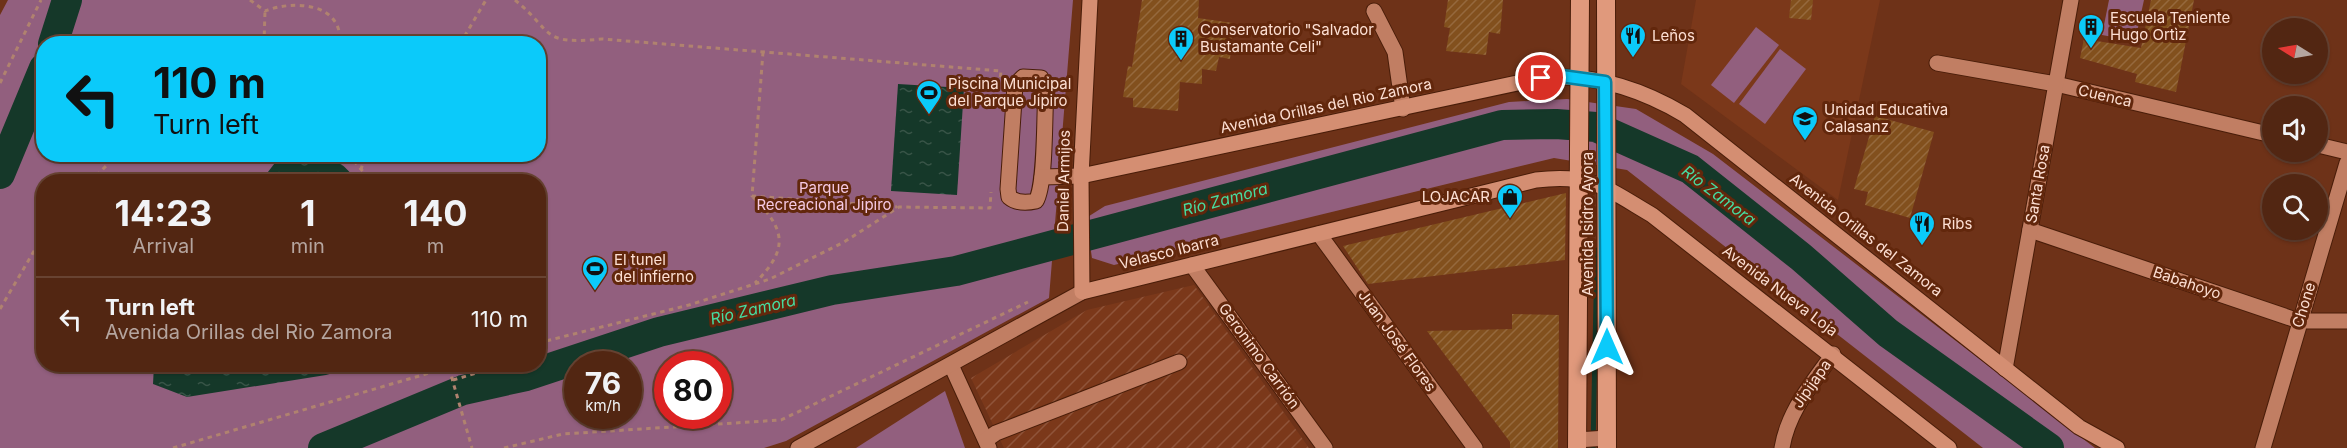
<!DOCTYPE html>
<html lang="en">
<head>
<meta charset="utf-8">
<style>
	body { margin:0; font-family:Inter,sans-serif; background:#582e1b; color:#f1f3f6; height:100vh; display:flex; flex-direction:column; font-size:22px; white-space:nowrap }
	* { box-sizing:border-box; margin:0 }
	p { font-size:20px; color:#b5a59f }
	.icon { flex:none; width:33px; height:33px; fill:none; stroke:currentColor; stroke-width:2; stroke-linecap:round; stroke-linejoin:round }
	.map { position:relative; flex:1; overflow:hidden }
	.details { position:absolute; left:36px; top:174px; width:510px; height:198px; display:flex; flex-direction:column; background:#522612; border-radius:24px; box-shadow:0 2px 4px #0004,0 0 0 2px #684332 }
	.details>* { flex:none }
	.top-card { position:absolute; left:36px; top:36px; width:510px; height:126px; border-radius:24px; box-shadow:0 2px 4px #0004,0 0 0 2px #684332; background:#0bcafa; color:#111; overflow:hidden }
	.needle { width:39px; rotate:281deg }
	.controls { position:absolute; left:2262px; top:18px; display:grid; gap:12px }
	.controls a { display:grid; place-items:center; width:66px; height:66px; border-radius:50%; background:#522612; box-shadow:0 2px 4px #0004,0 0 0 2px #684332; font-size:30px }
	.speed { position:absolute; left:564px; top:351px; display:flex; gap:12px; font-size:30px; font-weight:700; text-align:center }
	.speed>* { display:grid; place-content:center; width:78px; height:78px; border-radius:50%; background:#522612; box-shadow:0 2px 4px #0004,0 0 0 2px #684332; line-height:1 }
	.speed small { font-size:15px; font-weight:400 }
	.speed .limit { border:9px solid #d22; background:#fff; color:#111 }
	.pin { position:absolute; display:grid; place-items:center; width:51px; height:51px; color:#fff; margin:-26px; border:3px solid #fff; border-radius:50%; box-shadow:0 2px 6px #0007 }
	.me { position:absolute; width:66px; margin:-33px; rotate:0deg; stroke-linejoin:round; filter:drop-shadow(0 0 4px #0008) }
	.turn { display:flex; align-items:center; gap:21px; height:126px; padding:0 18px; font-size:27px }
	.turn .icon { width:78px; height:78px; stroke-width:2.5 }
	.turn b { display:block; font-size:42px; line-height:51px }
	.eta { display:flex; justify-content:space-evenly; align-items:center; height:102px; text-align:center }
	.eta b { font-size:36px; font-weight:700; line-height:42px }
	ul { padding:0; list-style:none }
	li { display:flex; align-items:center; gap:18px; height:84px; padding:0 18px; border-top:2px solid #684332 }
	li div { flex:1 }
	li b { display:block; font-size:22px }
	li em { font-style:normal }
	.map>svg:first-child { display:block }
</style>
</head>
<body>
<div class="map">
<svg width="2347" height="448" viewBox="0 0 2347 448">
	<defs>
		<pattern id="industrial-furrows" width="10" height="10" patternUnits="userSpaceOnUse" patternTransform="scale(1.5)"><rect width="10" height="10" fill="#7b381a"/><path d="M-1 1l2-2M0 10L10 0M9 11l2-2" fill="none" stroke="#8f543a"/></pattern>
		<pattern id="water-ripples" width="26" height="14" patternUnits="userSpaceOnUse" patternTransform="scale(1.5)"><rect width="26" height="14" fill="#153829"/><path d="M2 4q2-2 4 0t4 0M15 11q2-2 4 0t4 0" fill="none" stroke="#385447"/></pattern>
		<pattern id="building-hatch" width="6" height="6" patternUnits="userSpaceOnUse" patternTransform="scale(1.5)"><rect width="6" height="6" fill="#82501d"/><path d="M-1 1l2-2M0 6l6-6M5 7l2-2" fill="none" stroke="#95693d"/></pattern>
	</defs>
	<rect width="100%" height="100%" fill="#6e3218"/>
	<polygon fill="#7b381a" points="1696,0 1880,0 1838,200 1681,84"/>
	<polygon fill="url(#industrial-furrows)" points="1194,285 1309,448 1004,448 971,378 1087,310"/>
	<g fill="#925f7e" fill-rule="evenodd">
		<path d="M8 0H1073L1049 298 786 441 764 448H0V15ZM44 44H538V154H44ZM44 182H538V364H44ZM578 364H628V416H578ZM668 364H718V416H668Z"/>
		<polygon points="2109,0 2144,0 2135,41 2102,35"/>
		<polygon points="1756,27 1779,45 1734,103 1711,85"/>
		<polygon points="1780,49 1806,69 1765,124 1739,104"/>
		<polygon points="1567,99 1636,109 1713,154 2095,448 1983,448 1627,170 1554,158 1114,265 1092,258 1086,218 1105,206 1509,102"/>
		<polygon points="945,391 965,448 856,448"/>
	</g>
	<g fill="url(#water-ripples)">
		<polygon points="898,84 964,88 957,195 891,191"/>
		<path d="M281 155C317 154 334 150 357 181H261Z"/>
		<polygon points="154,365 154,364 362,365 326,375 187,397 153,384"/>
	</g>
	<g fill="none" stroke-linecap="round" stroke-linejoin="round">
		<polyline stroke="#153829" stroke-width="5" points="1593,448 1597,250"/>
		<g stroke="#153829" stroke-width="30">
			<polyline points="53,44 67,0"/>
			<polyline points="0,174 44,68"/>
			<polyline points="323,448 463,390 526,376 659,332 832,290 956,271 1502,125 1556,124 1596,127 1690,169 1801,257 1888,333 2049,448"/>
		</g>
	</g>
	<g fill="url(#building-hatch)">
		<polygon points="1142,0 1199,0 1198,18 1233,23 1230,59 1219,57 1216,71 1202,69 1202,84 1180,82 1178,111 1133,107 1133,98 1123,97 1128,66 1132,67"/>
		<polygon points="1448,0 1503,0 1500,34 1489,32 1486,55 1446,51 1450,28 1444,27"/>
		<polygon points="1791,0 1813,0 1811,20 1789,18"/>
		<polygon points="2151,0 2194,0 2176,92 2135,82 2137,74 2080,58 2084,39 2141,48"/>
		<polygon points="1875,116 1934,132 1910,218 1865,205 1868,192 1854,189"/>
		<polygon points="1566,193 1565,260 1368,284 1343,246"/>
		<polygon points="1512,314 1559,315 1558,448 1510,448 1510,442 1427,331 1512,329"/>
	</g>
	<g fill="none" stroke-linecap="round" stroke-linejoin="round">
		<defs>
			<g id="minor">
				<polyline points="1374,11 1395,52 1403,109"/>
				<polyline points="1937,63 2056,84 2272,135"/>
				<path d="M1023 77 1041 78 1046 91C1044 115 1046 184 1036 201 1027 203 1016 203 1009 197L1008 189 1015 85Z"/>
				<polyline points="2318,145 2347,152"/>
				<polyline points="1042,177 1081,176"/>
				<polyline points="2030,230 2299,321 2347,321"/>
				<polyline points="1319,234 1475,448"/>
				<polyline points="1192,265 1325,448"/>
				<polyline points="951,365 989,448"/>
				<polyline points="2005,369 2071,0"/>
				<polyline points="986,440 996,433 1179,362"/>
				<polyline points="1577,440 1607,438"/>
				<polyline points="798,448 1082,292"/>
				<path d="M1782 448C1788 411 1812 384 1833 354"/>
				<polyline points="2263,448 2347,163"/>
			</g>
			<g id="major">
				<path d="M1090 0 1081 176 1082 292 1536 180C1591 173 1606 188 1652 215L1949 448"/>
				<path d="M1081 176 1541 78C1593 73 1641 89 1685 115L2031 389 2079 427 2117 448"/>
			</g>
			<g id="highway">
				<polyline points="1606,0 1607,448"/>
				<polyline points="1577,448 1580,0"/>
			</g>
		</defs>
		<use href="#minor" stroke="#491d09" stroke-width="17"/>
		<use href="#major" stroke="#491d09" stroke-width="17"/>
		<use href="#highway" stroke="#491d09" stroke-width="20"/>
		<g stroke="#b0826f" stroke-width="3" stroke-dasharray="4.5 4.5" stroke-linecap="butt">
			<path d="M250 0 265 11C293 0 343 2 340 44"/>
			<path d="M515 0C555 33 540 45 602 39L1001 71 1000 80"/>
			<polyline points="264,44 265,11"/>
			<polyline points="460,44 486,0"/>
			<polyline points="763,52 752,196 897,207"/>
			<polyline points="0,83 41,0"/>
			<polyline points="348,154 372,182"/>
			<polyline points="361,170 365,154"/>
			<polyline points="90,182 118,154"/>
			<path d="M753 197C786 230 789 249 755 283"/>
			<polyline points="0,309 44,234"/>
			<polyline points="538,343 689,305 770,279 844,242 899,207 990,208 991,192"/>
			<polyline points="449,368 472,448"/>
			<polyline points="453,380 507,364"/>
			<polyline points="173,448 460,364"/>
			<polyline points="504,448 563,434 781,420 1028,302"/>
		</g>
		<use href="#minor" stroke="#c17e63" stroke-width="15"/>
		<use href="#major" stroke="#d48e72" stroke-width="15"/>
		<use href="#highway" stroke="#e0997c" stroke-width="18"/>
	</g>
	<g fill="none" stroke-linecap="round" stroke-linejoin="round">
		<defs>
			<polyline id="route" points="1541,78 1561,76 1605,82 1607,347"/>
		</defs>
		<use href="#route" stroke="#0783a2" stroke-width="15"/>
		<use href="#route" stroke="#0bcafa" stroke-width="10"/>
	</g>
	<defs>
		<symbol id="building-pin" viewBox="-11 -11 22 30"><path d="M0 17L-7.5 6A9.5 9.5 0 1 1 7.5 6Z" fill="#0bcafa" stroke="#62270c"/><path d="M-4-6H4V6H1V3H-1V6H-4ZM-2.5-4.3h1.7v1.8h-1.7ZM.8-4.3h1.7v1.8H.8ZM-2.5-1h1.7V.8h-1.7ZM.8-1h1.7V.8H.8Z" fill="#111"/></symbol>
		<symbol id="restaurant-pin" viewBox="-11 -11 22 30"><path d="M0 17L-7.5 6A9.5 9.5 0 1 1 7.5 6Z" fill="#0bcafa" stroke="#62270c"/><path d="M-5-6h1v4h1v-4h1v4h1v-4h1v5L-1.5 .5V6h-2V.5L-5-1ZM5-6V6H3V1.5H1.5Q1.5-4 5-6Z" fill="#111"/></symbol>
		<symbol id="stadium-pin" viewBox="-11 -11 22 30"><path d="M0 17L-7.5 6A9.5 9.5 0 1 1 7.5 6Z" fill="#0bcafa" stroke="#62270c"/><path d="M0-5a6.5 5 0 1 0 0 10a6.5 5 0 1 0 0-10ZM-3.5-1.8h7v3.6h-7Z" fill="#111"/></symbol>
		<symbol id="university-pin" viewBox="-11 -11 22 30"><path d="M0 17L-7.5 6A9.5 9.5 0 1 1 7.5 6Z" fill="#0bcafa" stroke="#62270c"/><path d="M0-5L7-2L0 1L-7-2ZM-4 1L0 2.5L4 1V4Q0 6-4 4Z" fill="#111"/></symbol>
		<symbol id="shop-pin" viewBox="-11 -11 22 30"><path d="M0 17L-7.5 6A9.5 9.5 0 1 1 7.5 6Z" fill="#0bcafa" stroke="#62270c"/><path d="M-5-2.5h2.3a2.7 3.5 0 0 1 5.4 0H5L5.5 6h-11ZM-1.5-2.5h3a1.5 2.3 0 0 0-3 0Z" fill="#111"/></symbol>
	</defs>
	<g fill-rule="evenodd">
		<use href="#building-pin" x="2076" y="12" width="30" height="40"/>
		<use href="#restaurant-pin" x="1618" y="21" width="30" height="40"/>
		<use href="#building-pin" x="1166" y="24" width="30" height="40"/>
		<use href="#stadium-pin" x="914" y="78" width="30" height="40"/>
		<use href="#university-pin" x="1790" y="104" width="30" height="40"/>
		<use href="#shop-pin" x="1495" y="182" width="30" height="40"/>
		<use href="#restaurant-pin" x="1907" y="209" width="30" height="40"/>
		<use href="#stadium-pin" x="580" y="254" width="30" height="40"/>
	</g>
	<g text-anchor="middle" stroke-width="6" stroke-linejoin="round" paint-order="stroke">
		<g font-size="15" fill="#fddfd3" stroke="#62270c" text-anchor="start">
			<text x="2110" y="23">Escuela Teniente<tspan x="2110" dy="17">Hugo Ortìz</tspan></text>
			<text x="1200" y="35">Conservatorio "Salvador<tspan x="1200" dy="17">Bustamante Celi"</tspan></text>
			<text x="1652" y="41">Leños</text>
			<text x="948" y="89">Piscina Municipal<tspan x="948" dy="17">del Parque Jipiro</tspan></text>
			<text x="1824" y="115">Unidad Educativa<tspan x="1824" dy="17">Calasanz</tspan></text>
			<text x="1490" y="202" text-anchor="end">LOJACAR</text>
			<text x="1942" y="229">Ribs</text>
			<text x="614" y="265">El tunel<tspan x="614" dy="17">del infierno</tspan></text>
		</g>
		<g font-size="15" fill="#fddfd3" stroke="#62270c">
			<text transform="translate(2105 96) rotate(13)" y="5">Cuenca</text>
			<text transform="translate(1326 106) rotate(-12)" y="5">Avenida Orillas del Rio Zamora</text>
			<text transform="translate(1064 181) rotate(-89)" y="5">Daniel Armijos</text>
			<text transform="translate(2038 184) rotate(-80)" y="5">Santa Rosa</text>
			<text transform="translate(1588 224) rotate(-90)" y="5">Avenida Isidro Ayora</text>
			<text transform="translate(1866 235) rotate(38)" y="5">Avenida Orillas del Zamora</text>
			<text transform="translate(1169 252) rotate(-14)" y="5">Velasco Ibarra</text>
			<text transform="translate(2187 283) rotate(19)" y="5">Babahoyo</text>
			<text transform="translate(1780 291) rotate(37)" y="5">Avenida Nueva Loja</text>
			<text transform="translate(2304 305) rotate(-73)" y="5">Chone</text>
			<text transform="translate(1397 341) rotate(54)" y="5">Juan José Flores</text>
			<text transform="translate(1259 356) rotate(54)" y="5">Geronimo Carrión</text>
			<text transform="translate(1812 384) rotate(-55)" y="5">Jipijapa</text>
		</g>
		<g font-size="15" fill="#f6c9e3" stroke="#62270c">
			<text x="824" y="193">Parque<tspan x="824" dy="17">Recreacional Jipiro</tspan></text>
		</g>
		<g font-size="16" font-style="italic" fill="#46dca1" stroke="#62270c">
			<text transform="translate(1719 195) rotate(37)" y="6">Río Zamora</text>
			<text transform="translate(1225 199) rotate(-15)" y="6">Río Zamora</text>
			<text transform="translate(753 309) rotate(-13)" y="6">Río Zamora</text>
		</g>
	</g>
</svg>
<div class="controls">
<a><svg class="needle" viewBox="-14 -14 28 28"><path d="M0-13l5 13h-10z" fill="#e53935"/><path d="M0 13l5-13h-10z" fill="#b5a59f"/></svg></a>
<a><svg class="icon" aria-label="sound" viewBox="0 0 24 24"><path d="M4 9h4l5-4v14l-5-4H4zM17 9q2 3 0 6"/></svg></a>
<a><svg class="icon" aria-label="search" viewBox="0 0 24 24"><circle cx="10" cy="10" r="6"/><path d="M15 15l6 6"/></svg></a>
</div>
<div class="speed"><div>76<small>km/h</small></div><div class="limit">80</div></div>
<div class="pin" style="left:1541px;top:78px;background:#d93025"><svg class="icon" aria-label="arrive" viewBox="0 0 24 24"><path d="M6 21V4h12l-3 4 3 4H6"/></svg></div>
<svg class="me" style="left:1607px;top:347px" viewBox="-20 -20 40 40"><path d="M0-17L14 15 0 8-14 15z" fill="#0bcafa" stroke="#fff" stroke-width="4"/></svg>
<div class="top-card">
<div class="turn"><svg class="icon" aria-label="left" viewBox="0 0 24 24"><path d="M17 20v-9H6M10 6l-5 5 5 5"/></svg><div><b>110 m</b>Turn left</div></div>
</div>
<section class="details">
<div class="eta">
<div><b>14:23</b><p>Arrival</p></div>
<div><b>1</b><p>min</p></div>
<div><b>140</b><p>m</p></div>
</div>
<ul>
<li><svg class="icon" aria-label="left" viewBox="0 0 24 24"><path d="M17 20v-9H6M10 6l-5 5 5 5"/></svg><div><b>Turn left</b><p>Avenida Orillas del Rio Zamora</p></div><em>110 m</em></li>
</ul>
</section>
</div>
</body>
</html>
